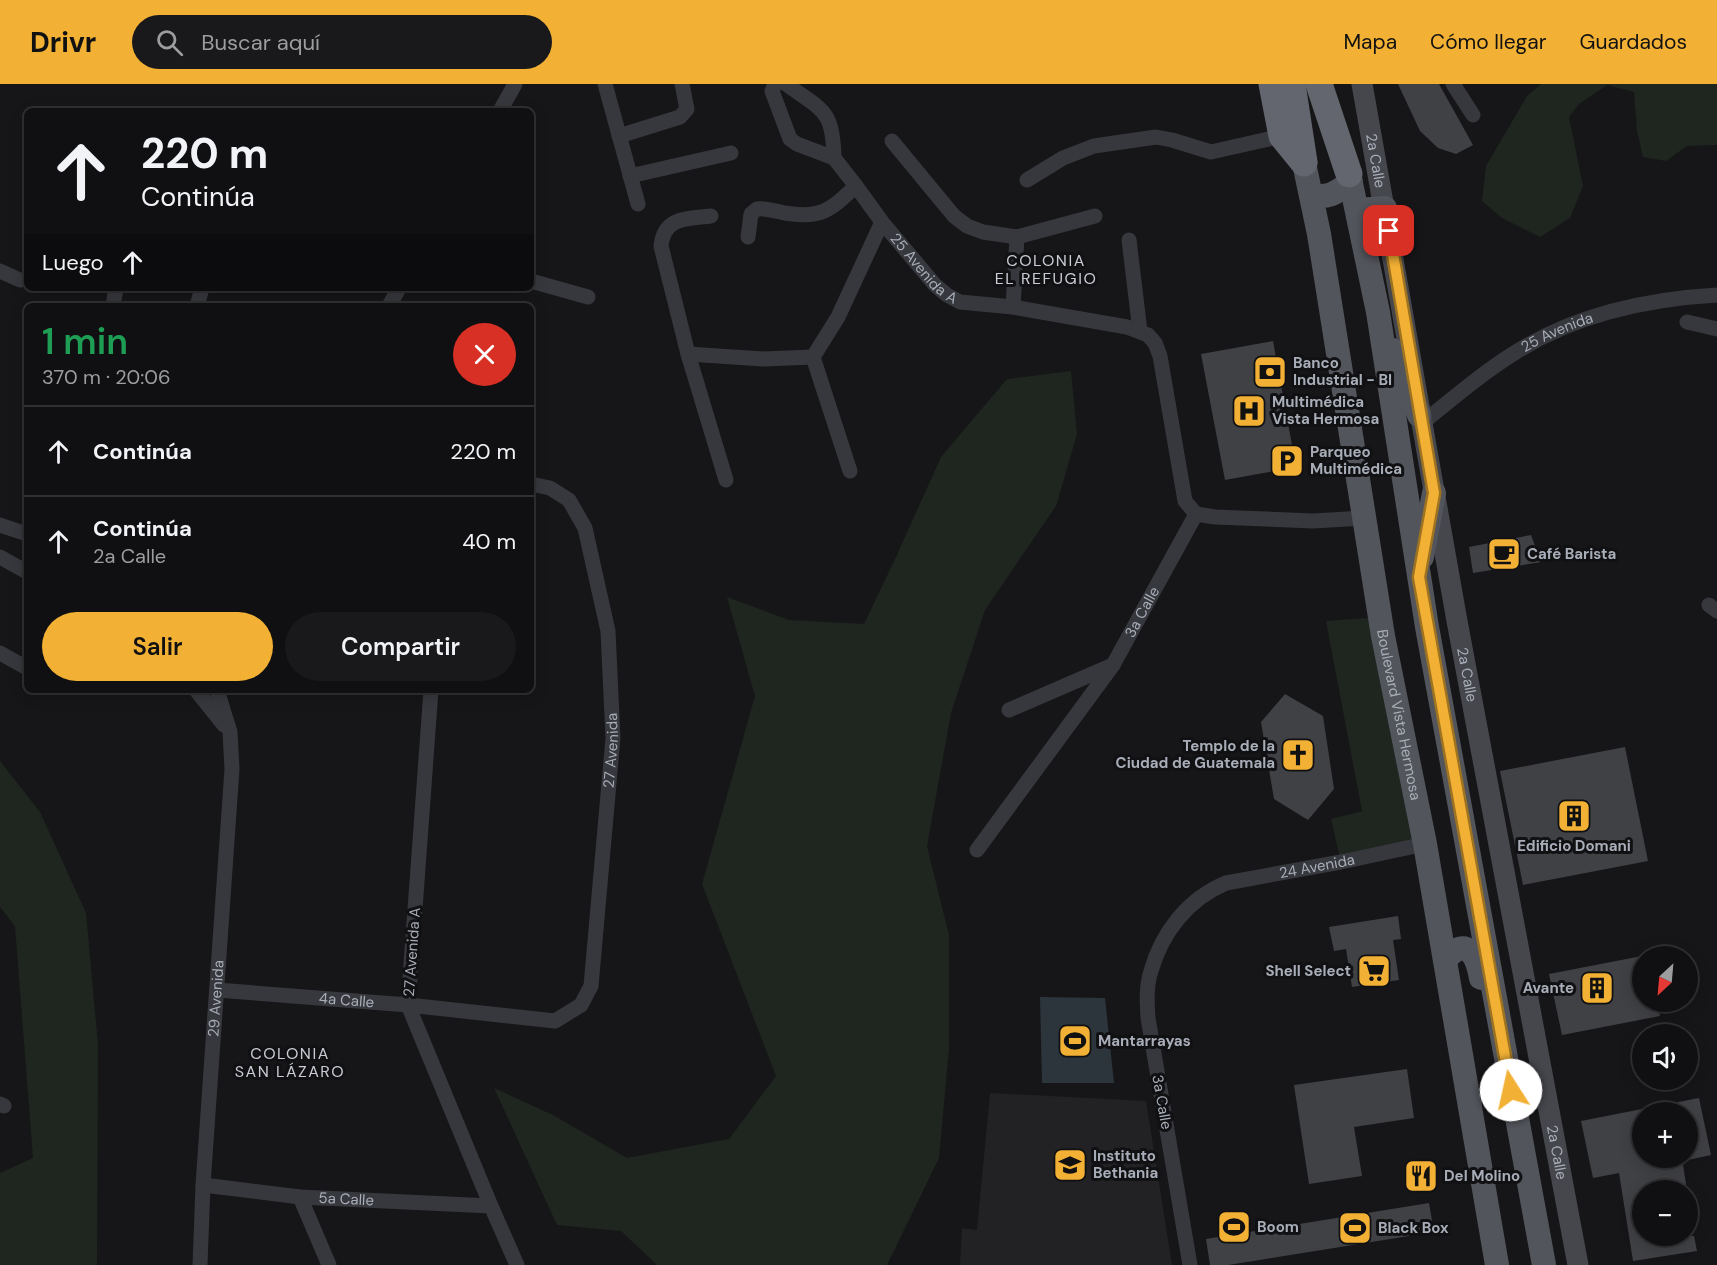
<!DOCTYPE html>
<html lang="es">
<head>
<meta charset="utf-8">
<style>
	body { margin:0; font-family:"DM Sans",sans-serif; background:#19191b; color:#f1f3f6; height:100vh; display:flex; flex-direction:column; font-size:22px; white-space:nowrap }
	* { box-sizing:border-box; margin:0 }
	p { font-size:20px; color:#9c9d9f }
	.icon { flex:none; width:33px; height:33px; fill:none; stroke:currentColor; stroke-width:2; stroke-linecap:round; stroke-linejoin:round }
	.map { position:relative; flex:1; overflow:hidden }
	.side { position:absolute; left:24px; top:219px; width:510px; height:390px; display:flex; flex-direction:column; background:#101012; border-radius:9px; box-shadow:0 3px 15px #0003,0 0 0 2px #303032 }
	.side>* { flex:none }
	.banner { position:absolute; left:24px; top:24px; width:510px; height:183px; border-radius:9px; box-shadow:0 3px 15px #0003,0 0 0 2px #303032; background:#101012; color:#f1f3f6; overflow:hidden }
	.needle { width:39px; rotate:206deg }
	.controls { position:absolute; left:1632px; top:862px; display:grid; gap:12px }
	.controls a { display:grid; place-items:center; width:66px; height:66px; border-radius:50%; background:#101012; box-shadow:0 3px 15px #0003,0 0 0 2px #303032; font-size:30px }
	.pin { position:absolute; display:grid; place-items:center; width:51px; height:51px; color:#fff; margin:-26px; border-radius:12px; box-shadow:0 3px 9px #0006 }
	.me { position:absolute; width:66px; margin:-33px; rotate:350deg; stroke-linejoin:round; filter:drop-shadow(0 0 4px #0008) }
	.turn { display:flex; align-items:center; gap:21px; height:126px; padding:0 18px; font-size:27px }
	.turn .icon { width:78px; height:78px; stroke-width:2.5 }
	.turn b { display:block; font-size:42px; line-height:51px }
	.then { display:flex; align-items:center; height:57px; padding:0 18px; background:#0003; gap:12px; font-size:22px }
	.round { display:grid; place-items:center; flex:none; width:63px; height:63px; border-radius:32px; background:#19191b }
	.overview { display:flex; align-items:center; justify-content:space-between; height:102px; padding:0 18px }
	h1 { font-size:36px; font-weight:600; line-height:45px; color:#1e9e55 }
	.action { display:flex; gap:12px; margin-top:auto; padding:12px 18px }
	.action a { flex:1; height:69px; border-radius:36px; background:#f2b134; color:#111; font-size:24px; font-weight:600; line-height:69px; text-align:center }
	.action a+a { background:#19191b; color:#f1f3f6 }
	ul { padding:0; list-style:none }
	li { display:flex; align-items:center; gap:18px; height:90px; padding:0 18px; border-top:2px solid #303032 }
	li div { flex:1 }
	li b { display:block; font-size:22px }
	li em { font-style:normal }
	header { display:flex; align-items:center; gap:36px; box-sizing:border-box; height:84px; padding:0 30px; background:#f2b134; color:#111 }
	header strong { font-size:28px }
	nav { display:flex; gap:33px; margin-inline-start:auto; font-size:21px }
	.search { width:420px; height:54px; background:#19191b; display:flex; align-items:center; gap:15px; box-sizing:border-box; padding:0 21px; border-radius:33px; color:#9c9d9f; font-size:22px }
	.map>svg:first-child { display:block }
</style>
</head>
<body>
<header>
<strong>Drivr</strong>
<div class="search"><svg class="icon" aria-label="search" viewBox="0 0 24 24"><circle cx="10" cy="10" r="6"/><path d="M15 15l6 6"/></svg>Buscar aquí</div>
<nav><a>Mapa</a><a>Cómo llegar</a><a>Guardados</a></nav>
</header>
<div class="map">
<svg width="1717" height="1181" viewBox="0 0 1717 1181">
	<rect width="100%" height="100%" fill="#161618"/>
	<polygon fill="#222225" points="990,1009 1146,1017 1172,1181 960,1181 962,1144 977,1146"/>
	<g fill="#1e261f">
		<polygon points="1541,0 1717,0 1717,61 1687,62 1666,77 1643,73 1637,47 1634,8 1607,1 1579,20 1569,33 1583,102 1570,134 1540,153 1502,134 1482,117 1486,82 1527,12"/>
		<polygon points="1071,287 1077,350 1056,422 985,526 951,629 927,762 949,851 949,964 939,1074 887,1181 657,1181 621,1147 557,1141 494,1004 553,1031 627,1074 729,1055 776,992 702,800 755,612 727,513 789,536 864,540 896,473 941,373 1007,295"/>
		<polygon points="1380,533 1425,760 1341,778 1331,735 1362,727 1326,537"/>
		<polygon points="0,677 40,728 86,829 98,961 97,1181 0,1181 0,1089 33,1074 15,842 0,823"/>
	</g>
	<polygon fill="#2c353c" points="1040,913 1105,914 1114,999 1042,999"/>
	<g fill="#404145">
		<polygon points="1398,0 1439,0 1473,61 1456,70 1438,64 1420,47"/>
		<polygon points="1273,257 1296,383 1225,396 1201,270"/>
		<polygon points="1531,451 1541,478 1473,489 1469,463"/>
		<polygon points="1285,610 1323,632 1334,705 1308,736 1274,715 1261,638"/>
		<polygon points="1625,663 1648,777 1523,801 1500,687"/>
		<polygon points="1398,832 1401,855 1393,856 1399,896 1352,903 1346,865 1334,867 1329,843"/>
		<polygon points="1642,872 1642,918 1657,918 1660,932 1562,951 1549,890"/>
		<polygon points="1407,985 1414,1034 1354,1043 1362,1092 1309,1100 1294,1001"/>
		<polygon points="1699,1014 1711,1071 1688,1076 1688,1029 1653,1029 1653,1023"/>
		<polygon points="1642,1025 1642,1074 1682,1074 1687,1107 1642,1107 1642,1152 1694,1152 1697,1167 1633,1177 1619,1089 1593,1094 1581,1037"/>
		<polygon points="1429,1119 1434,1148 1228,1181 1210,1181 1206,1155"/>
	</g>
	<g fill="none" stroke-linecap="round" stroke-linejoin="round">
		<g stroke="#37383d" stroke-width="15">
			<polyline points="605,0 638,120"/>
			<path id="s1" d="M775 0 772 7 790 55 797 60 834 74 856 102 882 138 935 201 947 211 960 218 1013 223 1127 243 1148 251 1155 259 1160 272 1185 417 1196 430"/>
			<path d="M786 0C823 27 833 25 834 74"/>
			<polyline points="1453,0 1473,31"/>
			<polyline points="500,27 515,0"/>
			<polyline points="619,52 680,33 687,25 682,0"/>
			<polyline points="892,57 954,132 967,142 983,148 1017,153 1095,132"/>
			<polyline points="630,92 731,69"/>
			<polyline points="1027,96 1063,74 1094,62 1156,53 1172,56 1211,68 1282,52"/>
			<path d="M711 132C688 135 664 132 661 162L688 270 726 396"/>
			<path d="M748 153 751 130 757 125C766 124 776 127 785 129 822 135 830 126 856 102"/>
			<polyline points="1129,156 1140,247"/>
			<polyline points="0,187 20,196"/>
			<polyline points="531,197 588,213"/>
			<polyline points="113,222 116,204"/>
			<polyline points="197,222 202,204"/>
			<polyline points="389,222 399,204"/>
			<polyline points="1013,223 1017,153"/>
			<polyline points="1687,238 1717,245"/>
			<polyline points="688,270 763,275 813,273"/>
			<path id="s2" d="M1421 340C1452 315 1482 289 1516 268 1575 231 1648 215 1717 211"/>
			<polyline points="850,387 813,273 838,233 882,138"/>
			<polyline points="1196,430 1215,433 1313,437 1364,434"/>
			<polyline points="0,441 27,450"/>
			<polyline points="0,473 27,488"/>
			<polyline points="1709,521 1717,527"/>
			<polyline points="0,569 27,584"/>
			<polyline points="196,606 224,641"/>
			<polyline points="431,606 408,921 491,1122 517,1181"/>
			<polyline points="1009,626 1113,581"/>
			<path id="s3" d="M977 766 1113 581 1196 430"/>
			<path id="s4" d="M217 906 408 921 555 937 581 921 591 902 613 654 608 547 585 444 569 416 550 404 531 400"/>
			<polyline points="0,1020 4,1022"/>
			<path id="s5" d="M203 1101 300 1113 491 1122"/>
			<polyline points="300,1113 329,1181"/>
			<path id="s6" d="M200 1181 203 1101 232 685 230 648 217 606"/>
			<path id="s7" d="M1190 1181 1148 934C1147 918 1146 902 1151 887 1162 848 1188 815 1226 799L1341 778 1425 760"/>
		</g>
		<path stroke="#45474d" stroke-width="21" id="s8" d="M1362 0 1457 537 1578 1181"/>
		<g stroke="#53555c" stroke-width="24">
			<path id="s9" d="M1304 79 1319 150 1383 552 1425 760 1497 1181"/>
			<polyline points="1349,90 1378,228 1427,543 1544,1181"/>
			<path d="M1311 111C1329 115 1337 108 1351 98"/>
			<polyline points="1357,126 1385,124"/>
			<polyline points="1393,266 1419,331"/>
			<polyline points="1422,473 1434,409"/>
			<path d="M1445 876C1467 850 1477 872 1481 894"/>
		</g>
		<g stroke="#63666e" stroke-width="27">
			<polyline points="1272,0 1282,52 1304,79"/>
			<polyline points="1292,0 1304,78"/>
			<polyline points="1319,0 1349,90"/>
		</g>
	</g>
	<g fill="none" stroke-linecap="round" stroke-linejoin="round">
		<defs>
			<polyline id="route" points="1389,147 1434,409 1419,493 1511,1006"/>
		</defs>
		<use href="#route" stroke="#9d7322" stroke-width="15"/>
		<use href="#route" stroke="#f2b134" stroke-width="10"/>
	</g>
	<defs>
		<symbol id="bank-square" viewBox="-11 -11 22 22"><rect x="-9" y="-9" width="18" height="18" rx="4" fill="#f2b134" stroke="#111113"/><path d="M-6-4H6V4H-6ZM0-2.3a2.3 2.3 0 1 0 0 4.6a2.3 2.3 0 1 0 0-4.6Z" fill="#111"/></symbol>
		<symbol id="hospital-square" viewBox="-11 -11 22 22"><rect x="-9" y="-9" width="18" height="18" rx="4" fill="#f2b134" stroke="#111113"/><path d="M-5-5h3v3.5h4V-5h3V5h-3V1.5h-4V5h-3Z" fill="#111"/></symbol>
		<symbol id="parking-square" viewBox="-11 -11 22 22"><rect x="-9" y="-9" width="18" height="18" rx="4" fill="#f2b134" stroke="#111113"/><path d="M-3.5-5.5H1a3.5 3.5 0 0 1 0 7H-1V5.5H-3.5ZM-1-3.4V-.6H.8a1.4 1.4 0 0 0 0-2.8Z" fill="#111"/></symbol>
		<symbol id="cafe-square" viewBox="-11 -11 22 22"><rect x="-9" y="-9" width="18" height="18" rx="4" fill="#f2b134" stroke="#111113"/><path d="M-5.5-4.5H6V0H3Q3 3.5 0 3.5H-2.5Q-5.5 3.5-5.5 0ZM3-3.2v2h1.7v-2ZM-6 4.5H4V6H-6Z" fill="#111"/></symbol>
		<symbol id="church-square" viewBox="-11 -11 22 22"><rect x="-9" y="-9" width="18" height="18" rx="4" fill="#f2b134" stroke="#111113"/><path d="M-1.2-6h2.4v3.5h3.3v2.4h-3.3V6h-2.4V-.1h-3.3v-2.4h3.3Z" fill="#111"/></symbol>
		<symbol id="building-square" viewBox="-11 -11 22 22"><rect x="-9" y="-9" width="18" height="18" rx="4" fill="#f2b134" stroke="#111113"/><path d="M-4-6H4V6H1V3H-1V6H-4ZM-2.5-4.3h1.7v1.8h-1.7ZM.8-4.3h1.7v1.8H.8ZM-2.5-1h1.7V.8h-1.7ZM.8-1h1.7V.8H.8Z" fill="#111"/></symbol>
		<symbol id="supermarket-square" viewBox="-11 -11 22 22"><rect x="-9" y="-9" width="18" height="18" rx="4" fill="#f2b134" stroke="#111113"/><path d="M-6-5.5h2.5l.6 2H6L4.5 2H-2.5L-4.4-4H-6ZM-1.5 3.2a1.3 1.3 0 1 0 .1 0ZM3 3.2a1.3 1.3 0 1 0 .1 0Z" fill="#111"/></symbol>
		<symbol id="stadium-square" viewBox="-11 -11 22 22"><rect x="-9" y="-9" width="18" height="18" rx="4" fill="#f2b134" stroke="#111113"/><path d="M0-5a6.5 5 0 1 0 0 10a6.5 5 0 1 0 0-10ZM-3.5-1.8h7v3.6h-7Z" fill="#111"/></symbol>
		<symbol id="university-square" viewBox="-11 -11 22 22"><rect x="-9" y="-9" width="18" height="18" rx="4" fill="#f2b134" stroke="#111113"/><path d="M0-5L7-2L0 1L-7-2ZM-4 1L0 2.5L4 1V4Q0 6-4 4Z" fill="#111"/></symbol>
		<symbol id="restaurant-square" viewBox="-11 -11 22 22"><rect x="-9" y="-9" width="18" height="18" rx="4" fill="#f2b134" stroke="#111113"/><path d="M-5-6h1v4h1v-4h1v4h1v-4h1v5L-1.5 .5V6h-2V.5L-5-1ZM5-6V6H3V1.5H1.5Q1.5-4 5-6Z" fill="#111"/></symbol>
	</defs>
	<g fill-rule="evenodd">
		<use href="#bank-square" x="1251" y="269" width="38" height="38"/>
		<use href="#hospital-square" x="1230" y="308" width="38" height="38"/>
		<use href="#parking-square" x="1268" y="358" width="38" height="38"/>
		<use href="#cafe-square" x="1485" y="451" width="38" height="38"/>
		<use href="#church-square" x="1279" y="652" width="38" height="38"/>
		<use href="#building-square" x="1555" y="713" width="38" height="38"/>
		<use href="#supermarket-square" x="1355" y="868" width="38" height="38"/>
		<use href="#building-square" x="1578" y="885" width="38" height="38"/>
		<use href="#stadium-square" x="1056" y="938" width="38" height="38"/>
		<use href="#university-square" x="1051" y="1062" width="38" height="38"/>
		<use href="#restaurant-square" x="1402" y="1073" width="38" height="38"/>
		<use href="#stadium-square" x="1215" y="1124" width="38" height="38"/>
		<use href="#stadium-square" x="1336" y="1125" width="38" height="38"/>
	</g>
	<g text-anchor="middle" stroke-width="6" stroke-linejoin="round" paint-order="stroke">
		<g font-size="15" fill="#a8adb8" stroke="#111113">
			<text dy="5" stroke="none"><textPath href="#s8" startOffset="78">2a Calle</textPath></text>
			<text dy="5" stroke="none"><textPath href="#s1" startOffset="250">25 Avenida A</textPath></text>
			<text dy="5" stroke="none"><textPath href="#s2" startOffset="165">25 Avenida</textPath></text>
			<text dy="5" stroke="none"><textPath href="#s3" startOffset="290">3a Calle</textPath></text>
			<text dy="5" stroke="none"><textPath href="#s8" startOffset="600">2a Calle</textPath></text>
			<text dy="5" stroke="none"><textPath href="#s9" startOffset="560">Boulevard Vista Hermosa</textPath></text>
			<text dy="5" stroke="none"><textPath href="#s4" startOffset="628">27 Avenida</textPath></text>
			<text dy="5" stroke="none"><textPath href="#s7" startOffset="510">24 Avenida</textPath></text>
			<text transform="translate(412 868) rotate(-86)" y="5">27 Avenida A</text>
			<text dy="5" stroke="none"><textPath href="#s6" startOffset="267">29 Avenida</textPath></text>
			<text dy="5" stroke="none"><textPath href="#s4" startOffset="130">4a Calle</textPath></text>
			<text transform="translate(1162 1018) rotate(80)" y="5">3a Calle</text>
			<text dy="5" stroke="none"><textPath href="#s8" startOffset="1086">2a Calle</textPath></text>
			<text dy="5" stroke="none"><textPath href="#s5" startOffset="144">5a Calle</textPath></text>
		</g>
		<g font-size="15" font-weight="bold" fill="#a8adb8" stroke="#111113" text-anchor="start">
			<text x="1293" y="284">Banco<tspan x="1293" dy="17">Industrial - BI</tspan></text>
			<text x="1272" y="323">Multimédica<tspan x="1272" dy="17">Vista Hermosa</tspan></text>
			<text x="1310" y="373">Parqueo<tspan x="1310" dy="17">Multimédica</tspan></text>
			<text x="1527" y="475">Café Barista</text>
			<text x="1275" y="667" text-anchor="end">Templo de la<tspan x="1275" dy="17">Ciudad de Guatemala</tspan></text>
			<text x="1574" y="767" text-anchor="middle">Edificio Domani</text>
			<text x="1351" y="892" text-anchor="end">Shell Select</text>
			<text x="1574" y="909" text-anchor="end">Avante</text>
			<text x="1098" y="962">Mantarrayas</text>
			<text x="1093" y="1077">Instituto<tspan x="1093" dy="17">Bethania</tspan></text>
			<text x="1444" y="1097">Del Molino</text>
			<text x="1257" y="1148">Boom</text>
			<text x="1378" y="1149">Black Box</text>
		</g>
		<g font-size="16" letter-spacing="1.5" fill="#c9ccd4" stroke="#111113">
			<text x="1046" y="182">COLONIA<tspan x="1046" dy="18">EL REFUGIO</tspan></text>
			<text x="290" y="975">COLONIA<tspan x="290" dy="18">SAN LÁZARO</tspan></text>
		</g>
	</g>
</svg>
<div class="controls">
<a><svg class="needle" viewBox="-14 -14 28 28"><path d="M0-13l5 13h-10z" fill="#e53935"/><path d="M0 13l5-13h-10z" fill="#9c9d9f"/></svg></a>
<a><svg class="icon" aria-label="sound" viewBox="0 0 24 24"><path d="M4 9h4l5-4v14l-5-4H4zM17 9q2 3 0 6"/></svg></a>
<a>+</a>
<a>−</a>
</div>
<div class="pin" style="left:1389px;top:147px;background:#d93025"><svg class="icon" aria-label="arrive" viewBox="0 0 24 24"><path d="M6 21V4h12l-3 4 3 4H6"/></svg></div>
<svg class="me" style="left:1511px;top:1006px" viewBox="-20 -20 40 40"><circle r="19" fill="#fff"/><path d="M0-13L10 11 0 6-10 11z" fill="#f2b134"/></svg>
<div class="banner">
<div class="turn"><svg class="icon" aria-label="ahead" viewBox="0 0 24 24"><path d="M12 20V5M6 11l6-6 6 6"/></svg><div><b>220 m</b>Continúa</div></div>
<div class="then">Luego<svg class="icon" aria-label="ahead" viewBox="0 0 24 24"><path d="M12 20V5M6 11l6-6 6 6"/></svg></div>
</div>
<section class="side">
<div class="overview"><div><h1>1 min</h1><p>370 m · 20:06</p></div><a class="round" style="background:#d93025;color:#fff"><svg class="icon" aria-label="close" viewBox="0 0 24 24"><path d="M6 6l12 12M18 6L6 18"/></svg></a></div>
<ul>
<li><svg class="icon" aria-label="ahead" viewBox="0 0 24 24"><path d="M12 20V5M6 11l6-6 6 6"/></svg><div><b>Continúa</b></div><em>220 m</em></li>
<li><svg class="icon" aria-label="ahead" viewBox="0 0 24 24"><path d="M12 20V5M6 11l6-6 6 6"/></svg><div><b>Continúa</b><p>2a Calle</p></div><em>40 m</em></li>
</ul>
<div class="action"><a>Salir</a><a>Compartir</a></div>
</section>
</div>
</body>
</html>
